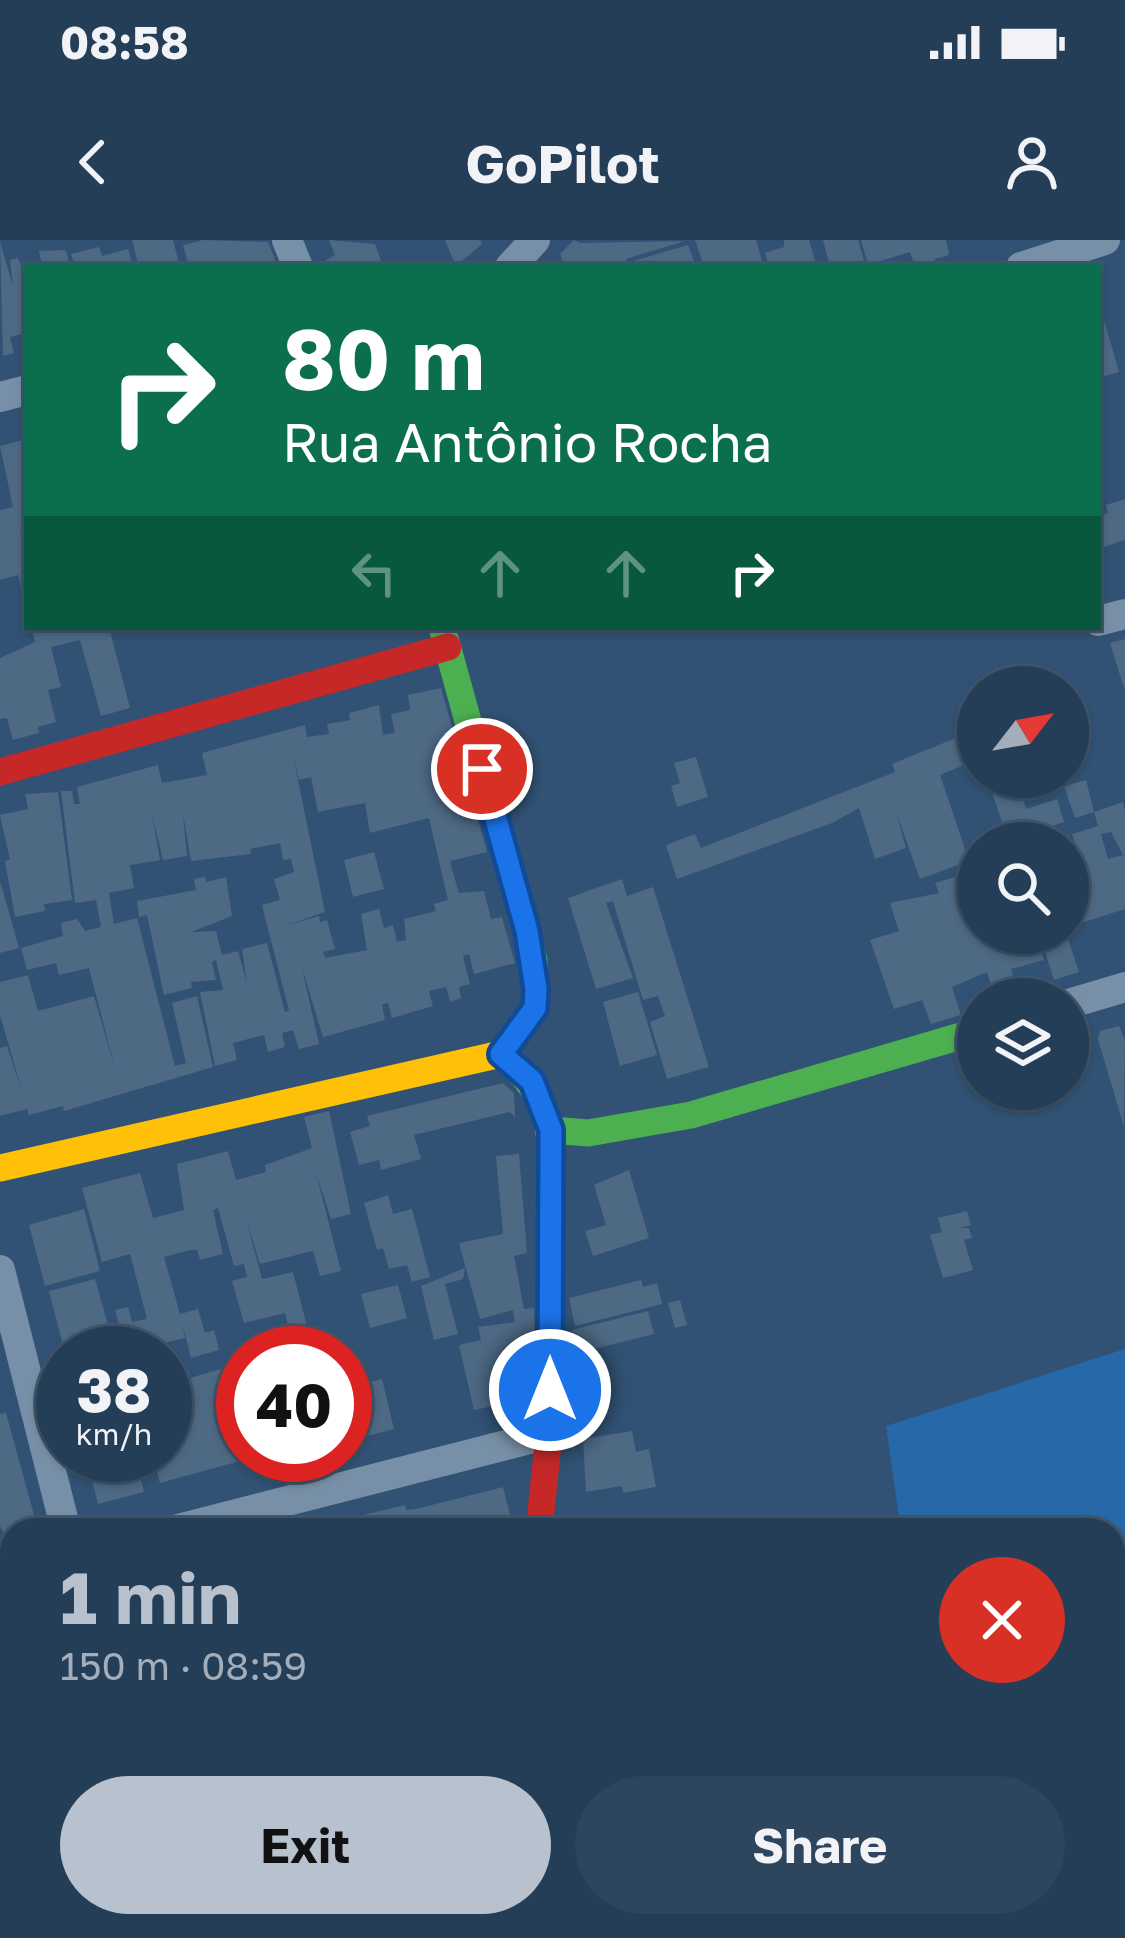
<!DOCTYPE html>
<html lang="en">
<head>
<meta charset="utf-8">
<style>
	body { margin:0; font-family:"Golos Text",sans-serif; background:#2d455d; color:#f1f3f6; height:100vh; display:flex; flex-direction:column; font-size:45px; white-space:nowrap }
	* { box-sizing:border-box; margin:0 }
	p { font-size:39px; color:#a3aeba }
	.icon { flex:none; width:66px; height:66px; fill:none; stroke:currentColor; stroke-width:2; stroke-linecap:round; stroke-linejoin:round }
	.map { position:relative; flex:1; overflow:hidden }
	.side { position:absolute; left:0px; top:1278px; width:1125px; height:420px; display:flex; flex-direction:column; background:#253e57; border-radius:36px 36px 0 0; box-shadow:0 3px 9px #0004,0 0 0 3px #42576d }
	.side>* { flex:none }
	.banner { position:absolute; left:24px; top:24px; width:1077px; height:366px; border-radius:0px; box-shadow:0 3px 9px #0004,0 0 0 3px #42576d; background:#0b6e4f; color:#fff; overflow:hidden }
	.needle { width:78px; rotate:59deg }
	.tools { position:absolute; left:957px; top:426px; display:grid; gap:24px }
	.tools a { display:grid; place-items:center; width:132px; height:132px; border-radius:50%; background:#253e57; box-shadow:0 3px 9px #0004,0 0 0 3px #42576d; font-size:60px }
	.speed { position:absolute; left:36px; top:1086px; display:flex; gap:24px; font-size:60px; font-weight:700; text-align:center }
	.speed>* { display:grid; place-content:center; width:156px; height:156px; border-radius:50%; background:#253e57; box-shadow:0 3px 9px #0004,0 0 0 3px #42576d; line-height:1 }
	.speed small { font-size:30px; font-weight:400 }
	.speed .limit { border:18px solid #d22; background:#fff; color:#111 }
	.pin { position:absolute; display:grid; place-items:center; width:102px; height:102px; color:#fff; margin:-51px; border:6px solid #fff; border-radius:50%; box-shadow:0 3px 12px #0007 }
	.me { position:absolute; width:132px; margin:-66px; rotate:0deg; stroke-linejoin:round; filter:drop-shadow(0 0 9px #0008) }
	.turn { display:flex; align-items:center; gap:42px; height:252px; padding:0 60px; font-size:54px }
	.turn .icon { width:156px; height:156px; stroke-width:2.5 }
	.turn b { display:block; font-size:84px; line-height:102px }
	.lanes { display:flex; align-items:center; height:114px; padding:0 60px; background:#0003; justify-content:center; gap:60px; direction:ltr }
	.lanes .off { opacity:.35 }
	.round { display:grid; place-items:center; flex:none; width:126px; height:126px; border-radius:63px; background:#2d455d }
	.headline { display:flex; align-items:center; justify-content:space-between; height:204px; padding:0 60px }
	h1 { font-size:72px; font-weight:700; line-height:90px; color:#b7c2ce }
	.primary-button { display:flex; gap:24px; margin-top:auto; padding:24px 60px }
	.primary-button a { flex:1; height:138px; border-radius:72px; background:#b7c2ce; color:#111; font-size:48px; font-weight:700; line-height:138px; text-align:center }
	.primary-button a+a { background:#2d455d; color:#f1f3f6 }
	.status { display:flex; justify-content:space-between; align-items:center; height:84px; padding:0 60px; background:#253e57; direction:ltr }
	.status svg { height:33px; fill:currentColor }
	header { display:flex; justify-content:space-between; align-items:center; height:156px; padding:0 60px; background:#253e57; font-size:54px; font-weight:700 }
	.map>svg:first-child { display:block }
</style>
</head>
<body>
<div class="status"><b>08:58</b><svg viewBox="0 0 49 12"><path d="M0 12V9h3v3zM5 12V6h3v6zM10 12V3h3v9zM15 12V0h3v12zM26 1h20v11H26zM47 4h2v5h-2z"/></svg></div>
<header><svg class="icon" aria-label="back" viewBox="0 0 24 24"><path d="M15 5l-7 7 7 7"/></svg>GoPilot<svg class="icon" aria-label="person" viewBox="0 0 24 24"><circle cx="12" cy="8" r="4"/><path d="M4 21q1-7 8-7t8 7"/></svg></header>
<div class="map">
<svg width="1125" height="1698" viewBox="0 0 1125 1698">
	<rect width="100%" height="100%" fill="#315274"/>
	<g fill="#2769a8">
		<polygon points="1125,1109 1125,1505 1113,1492 1113,1290 901,1290 886,1186"/>
		<polygon points="1125,1636 1125,1698 1008,1698 1006,1686 1113,1686 1113,1638"/>
	</g>
	<g fill="#4e6984" fill-rule="evenodd">
		<polygon points="132,0 173,0 180,27 139,27"/>
		<polygon points="203,0 268,2 278,27 189,27 183,5"/>
		<polygon points="329,0 375,4 383,27 314,27 335,15"/>
		<polygon points="445,0 480,0 482,4 456,26"/>
		<polygon points="574,0 581,3 685,1 626,19 629,27 565,27 560,14"/>
		<polygon points="695,0 756,0 764,27 704,27"/>
		<polygon points="784,0 809,0 817,27 769,27 765,13 784,7"/>
		<polygon points="823,0 858,0 866,27 830,27"/>
		<polygon points="861,0 946,0 949,15 935,19 936,27 915,27 910,12 868,25"/>
		<polygon points="0,2 13,46 10,20 18,18 21,26 41,21 39,11 66,10 70,27 27,27 27,93 10,97 14,113 3,116"/>
		<polygon points="688,5 696,27 635,27 633,21"/>
		<polygon points="99,7 102,16 128,9 133,27 75,27 71,14"/>
		<polygon points="1102,73 1119,132 1098,138 1098,74"/>
		<polygon points="27,199 27,290 20,292 27,317 25,365 18,335 0,340 0,270 13,267 0,206"/>
		<polygon points="1125,259 1125,300 1098,309 1098,277 1108,273 1106,265"/>
		<polygon points="31,387 109,387 130,468 101,476 80,400 51,407 61,447 48,450 56,482 38,487 39,493 13,500 7,478 0,479 0,418 35,402"/>
		<polygon points="1125,399 1125,447 1124,448 1110,403"/>
		<path d="M441 448 487 612 450 621 451 626 459 653 484 651 491 679 502 677 515 723 474 734 469 714 463 716 470 744 459 747 461 758 450 762 446 747 429 751 433 766 392 778 388 763 382 764 385 780 323 797 302 728 319 804 299 809 293 790 282 793 285 807 268 812 264 795 233 803 237 820 215 826 200 752 223 750 216 720 212 722 216 740 191 742 192 748 164 755 147 675 139 677 137 661 196 650 194 639 205 637 206 642 226 637 232 676 191 692 216 691 222 715 238 711 247 743 242 709 267 703 285 772 289 771 262 665 280 660 274 639 294 632 291 619 283 620 280 603 250 609 251 614 191 621 183 574 187 616 163 620 152 574 160 620 130 625 134 648 109 653 114 684 137 678 175 826 186 823 172 763 197 756 213 827 64 871 63 866 29 875 27 869 0 876V808L7 806 22 851 0 775V742L28 735 38 771 94 756 116 832 89 728 59 735 56 723 27 730 21 708 63 696 61 683 77 679 85 691 101 687 96 660 75 663 61 551H72L74 564H80L77 547 158 525 162 543 207 535 202 513 305 485 307 497 329 494 327 484 350 480 349 473 379 465 383 495 395 493 391 474 410 470 408 455ZM293 516 299 540 311 537 318 572 365 563 370 593 429 578 448 660 434 664 436 671 404 679 406 700 397 702 393 685 384 688 379 669 361 674 367 710 325 718 323 712 335 709 327 680 320 682 319 676 287 685 325 672Z"/>
		<polygon points="978,489 978,519 940,535 969,621 920,639 896,572 906,608 875,619 859,568 832,583 677,639 666,605 695,594 701,608 895,532 892,524"/>
		<polygon points="696,517 708,557 677,567 671,546 680,543 674,523"/>
		<polygon points="987,537 1016,537 1026,569 1057,559 1064,582 1034,592 1038,603 1009,603"/>
		<path d="M1086 540 1094 572 1123 562 1125 570V669L1068 687V603L1043 602 1068 594 1085 648 1088 647 1072 594 1098 586 1094 572 1075 578 1064 546ZM1111 592 1123 615 1108 619 1101 594Z"/>
		<polygon points="58,552 72,660 44,664 45,671 15,677 5,621 10,620 0,575 28,569 25,554"/>
		<polygon points="374,612 384,649 353,657 344,620"/>
		<polygon points="955,637 968,690 962,665 978,660 978,693 1035,693 1044,720 1011,729 1019,755 995,759 987,732 952,747 961,775 931,784 922,760 894,769 870,700 899,691 890,663 939,653 935,643"/>
		<polygon points="622,639 627,656 653,647 709,827 667,839 650,782 665,776 658,756 643,760 613,661 606,663 633,738 596,749 568,658"/>
		<polygon points="0,641 19,708 0,713"/>
		<polygon points="1039,693 1066,693 1079,732 1054,740"/>
		<polygon points="638,752 657,815 620,826 603,762"/>
		<polygon points="1119,786 1125,800 1124,887 1098,799 1100,791"/>
		<polygon points="503,843 514,853 515,877 510,872 414,895 421,919 381,930 379,920 359,925 350,892 370,886 367,876"/>
		<polygon points="329,871 351,974 331,979 316,933 341,1031 320,1036 313,1011 260,1024 246,979 262,1039 293,1032 314,1113 295,1113 285,1073 244,1083 232,1041 247,1037 244,1024 234,1026 218,968 213,970 223,1014 200,1020 197,1010 190,1010 164,1017 180,1074 198,1069 205,1093 214,1090 219,1110 191,1118 182,1082 185,1098 143,1108 144,1113 126,1113 115,1070 128,1067 132,1082 147,1079 130,1014 102,1022 82,948 140,933 153,978 184,970 177,924 228,911 236,940 266,932 265,925 312,908 304,877"/>
		<polygon points="519,914 527,1013 514,1016 524,1069 534,1068 535,1104 504,1108 506,1115 534,1108 536,1157 474,1170 459,1105 481,1100 478,1087 515,1082 513,1070 480,1079 459,1003 503,994 496,916"/>
		<polygon points="629,930 649,998 593,1016 585,991 606,985 594,945"/>
		<polygon points="388,955 393,974 412,969 430,1037 412,1042 407,1025 389,1029 383,1008 377,1010 364,963"/>
		<polygon points="84,969 100,1031 45,1046 29,985"/>
		<polygon points="967,971 971,985 960,988 969,988 972,998 964,1000 973,1030 943,1038 930,995 942,992 938,978"/>
		<polygon points="465,1028 463,1039 445,1044 444,1040 458,1094 434,1100 421,1046"/>
		<polygon points="95,1039 116,1113 65,1113 49,1051"/>
		<polygon points="641,1040 643,1047 657,1043 662,1064 575,1086 569,1058"/>
		<polygon points="398,1045 407,1078 370,1088 361,1054"/>
		<polygon points="680,1060 687,1085 675,1088 668,1063"/>
		<polygon points="648,1071 654,1094 578,1113 572,1090"/>
		<polygon points="224,1128 247,1219 160,1243 154,1221 156,1215 165,1215 165,1145 178,1142 177,1135 189,1131 190,1138"/>
		<polygon points="351,1131 354,1146 382,1139 394,1189 345,1202 345,1133"/>
		<polygon points="6,1173 37,1286 12,1290 5,1296 0,1286 0,1174"/>
		<polygon points="632,1191 636,1212 649,1209 656,1247 623,1253 622,1246 586,1252 583,1199"/>
		<polygon points="86,1215 135,1215 144,1252 98,1264"/>
		<polygon points="503,1247 514,1290 328,1290 326,1284 405,1265 406,1270 416,1269"/>
		<polygon points="5,1363 8,1374 12,1373 10,1461 0,1429 0,1364"/>
		<polygon points="12,1541 12,1580 8,1581 12,1628 0,1634 0,1544"/>
		<polygon points="276,1686 328,1686 331,1698 279,1698"/>
		<polygon points="341,1686 414,1686 416,1695 344,1698"/>
	</g>
	<g fill="none" stroke-linecap="round" stroke-linejoin="round">
		<g stroke="#7890a7" stroke-width="30">
			<polyline points="287,0 298,27"/>
			<polyline points="510,27 535,0"/>
			<polyline points="1021,27 1105,0"/>
			<polyline points="0,157 27,150"/>
			<polyline points="1098,381 1125,374"/>
			<polyline points="1068,764 1125,747"/>
			<polyline points="0,1030 66,1290"/>
			<polyline points="174,1290 549,1194"/>
			<polyline points="0,1336 12,1333"/>
			<polyline points="167,1686 170,1698"/>
			<polyline points="58,1698 107,1686"/>
			<polyline points="459,1698 465,1686"/>
		</g>
		<g stroke="#4caf50" stroke-width="27">
			<path d="M442 387 534 720 535 768 501 814C547 854 551 878 551 938"/>
			<polyline points="551,890 588,893 691,875 978,791"/>
		</g>
		<polyline stroke="#ffc107" stroke-width="27" points="0,928 501,814"/>
		<g stroke="#c62828" stroke-width="27">
			<polyline points="0,532 448,407"/>
			<polyline points="539,1290 549,1194 551,938"/>
		</g>
	</g>
	<g fill="none" stroke-linecap="round" stroke-linejoin="round">
		<defs>
			<polyline id="route" points="482,529 527,691 536,749 535,768 501,814 532,841 551,890 550,1150"/>
		</defs>
		<use href="#route" stroke="#114b97" stroke-width="30"/>
		<use href="#route" stroke="#1a73e8" stroke-width="21"/>
	</g>
</svg>
<div class="tools">
<a><svg class="needle" viewBox="-14 -14 28 28"><path d="M0-13l5 13h-10z" fill="#e53935"/><path d="M0 13l5-13h-10z" fill="#a3aeba"/></svg></a>
<a><svg class="icon" aria-label="search" viewBox="0 0 24 24"><circle cx="10" cy="10" r="6"/><path d="M15 15l6 6"/></svg></a>
<a><svg class="icon" aria-label="layers" viewBox="0 0 24 24"><path d="M12 4l9 5-9 5-9-5zM3 14l9 5 9-5"/></svg></a>
</div>
<div class="speed"><div>38<small>km/h</small></div><div class="limit">40</div></div>
<div class="pin" style="left:482px;top:529px;background:#d93025"><svg class="icon" aria-label="arrive" viewBox="0 0 24 24"><path d="M6 21V4h12l-3 4 3 4H6"/></svg></div>
<svg class="me" style="left:550px;top:1150px" viewBox="-20 -20 40 40"><circle r="17" fill="#1a73e8" stroke="#fff" stroke-width="3"/><path d="M0-11L8 9 0 5-8 9z" fill="#fff"/></svg>
<div class="banner">
<div class="turn"><svg class="icon" aria-label="right" viewBox="0 0 24 24"><path d="M7 20v-9h11M14 6l5 5-5 5"/></svg><div><b>80 m</b>Rua Antônio Rocha</div></div>
<div class="lanes"><svg class="icon off" aria-label="left" viewBox="0 0 24 24"><path d="M17 20v-9H6M10 6l-5 5 5 5"/></svg><svg class="icon off" aria-label="ahead" viewBox="0 0 24 24"><path d="M12 20V5M6 11l6-6 6 6"/></svg><svg class="icon off" aria-label="ahead" viewBox="0 0 24 24"><path d="M12 20V5M6 11l6-6 6 6"/></svg><svg class="icon" aria-label="right" viewBox="0 0 24 24"><path d="M7 20v-9h11M14 6l5 5-5 5"/></svg></div>
</div>
<section class="side">
<div class="headline"><div><h1>1 min</h1><p>150 m · 08:59</p></div><a class="round" style="background:#d93025;color:#fff"><svg class="icon" aria-label="close" viewBox="0 0 24 24"><path d="M6 6l12 12M18 6L6 18"/></svg></a></div>
<div class="primary-button"><a>Exit</a><a>Share</a></div>
</section>
</div>
</body>
</html>
